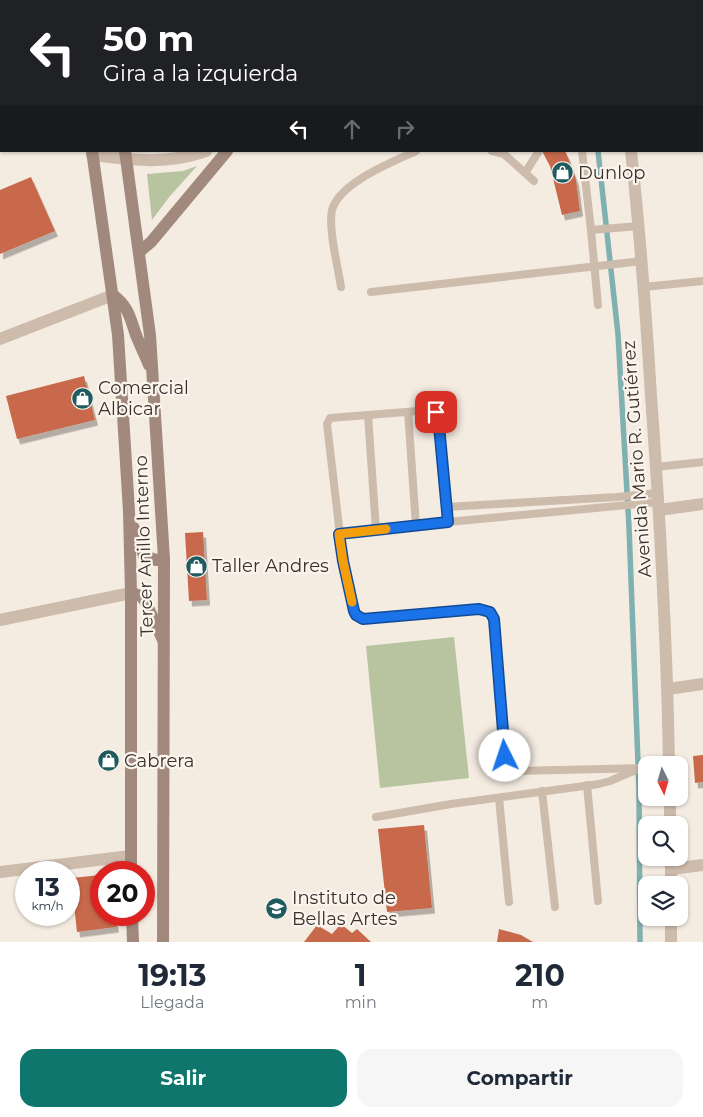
<!DOCTYPE html>
<html lang="es">
<head>
<meta charset="utf-8">
<style>
	body { margin:0; font-family:Montserrat,sans-serif; background:#f6f6f7; color:#1f2937; height:100vh; display:flex; flex-direction:column; font-size:19px; white-space:nowrap }
	* { box-sizing:border-box; margin:0 }
	p { font-size:16px; color:#747a83 }
	.icon { flex:none; width:28px; height:28px; fill:none; stroke:currentColor; stroke-width:2; stroke-linecap:round; stroke-linejoin:round }
	.map { position:relative; height:942px; overflow:hidden }
	.panel { display:flex; flex-direction:column; background:#fff; flex:1 }
	.panel>* { flex:none }
	.hud { position:absolute; left:0px; top:0px; width:704px; height:152px; box-shadow:0 1px 4px #0004; background:#202124; color:#fff; overflow:hidden }
	.needle { width:32px; rotate:175deg }
	.fabs { position:absolute; left:638px; top:756px; display:grid; gap:10px }
	.fabs a { display:grid; place-items:center; width:50px; height:50px; border-radius:10px; background:#fff; box-shadow:0 1px 4px #0004; font-size:25px }
	.speed { position:absolute; left:15px; top:861px; display:flex; gap:10px; font-size:25px; font-weight:700; text-align:center }
	.speed>* { display:grid; place-content:center; width:65px; height:65px; border-radius:50%; background:#fff; box-shadow:0 1px 4px #0004; line-height:1 }
	.speed small { font-size:12px; font-weight:400 }
	.speed .limit { border:8px solid #d22; background:#fff; color:#111 }
	.pin { position:absolute; display:grid; place-items:center; width:42px; height:42px; color:#fff; margin:-21px; border-radius:10px; box-shadow:0 2px 8px #0006 }
	.me { position:absolute; width:55px; margin:-28px; rotate:356deg; stroke-linejoin:round; filter:drop-shadow(0 0 4px #0008) }
	.turn { display:flex; align-items:center; gap:18px; height:105px; padding:0 20px; font-size:22px }
	.turn .icon { width:65px; height:65px; stroke-width:2.5 }
	.turn b { display:block; font-size:35px; line-height:42px }
	.lanes { display:flex; align-items:center; height:48px; padding:0 20px; background:#0003; justify-content:center; gap:25px; direction:ltr }
	.lanes .off { opacity:.35 }
	.eta { display:flex; justify-content:space-evenly; align-items:center; height:85px; text-align:center }
	.eta b { font-size:30px; font-weight:700; line-height:35px }
	.button { display:flex; gap:10px; margin-top:auto; padding:10px 20px }
	.button a { flex:1; height:58px; border-radius:15px; background:#0f766e; color:#fff; font-size:20px; font-weight:700; line-height:58px; text-align:center }
	.button a+a { background:#f6f6f7; color:#1f2937 }
	.map>svg:first-child { display:block }
</style>
</head>
<body>
<div class="map">
<svg width="703" height="942" viewBox="0 0 703 942">
	<defs>
		<filter id="shadow"><feDropShadow dx="3" dy="5.5" stdDeviation="0" flood-color="#0004"/></filter>
	</defs>
	<rect width="100%" height="100%" fill="#f4ebe1"/>
	<g fill="#b8c4a0">
		<polygon points="197,166 170,196 152,220 147,174 183,171"/>
		<polygon points="454,637 469,778 380,788 366,646"/>
	</g>
	<g fill="none" stroke-linecap="round" stroke-linejoin="round">
		<g stroke="#7fb0b2" stroke-width="5.5">
			<polyline points="575,0 575,1"/>
			<polyline points="598,151 618,334 629,527 639,789 640,942"/>
		</g>
	</g>
	<g fill="#c8694b" filter="url(#shadow)">
		<polygon points="542,151 565,151 567,155 576,180 580,211 562,215 550,166"/>
		<polygon points="31,177 55,231 0,254 0,190"/>
		<polygon points="84,376 95,420 17,439 6,396"/>
		<polygon points="203,532 207,600 189,601 185,533"/>
		<polygon points="703,755 703,782 695,783 693,756"/>
		<polygon points="424,825 432,908 387,912 378,829"/>
		<polygon points="101,875 101,915 114,915 116,927 77,932 71,878"/>
		<polygon points="341,924 352,933 357,929 371,942 304,942 317,925 332,934"/>
		<polygon points="499,929 521,935 533,942 497,942"/>
	</g>
	<g fill="none" stroke-linecap="round" stroke-linejoin="round">
		<g stroke="#cdbbac" stroke-width="8">
			<polyline points="492,151 504,154 534,181"/>
			<polyline points="582,151 591,230"/>
			<polyline points="525,173 539,151"/>
			<path d="M341 287C338 267 328 228 332 210 339 183 392 162 416 151"/>
			<polyline points="644,287 703,281"/>
			<polyline points="371,292 642,261"/>
			<polyline points="598,305 591,230 639,226"/>
			<polyline points="408,412 416,526"/>
			<polyline points="368,415 376,530"/>
			<polyline points="656,467 703,462"/>
			<polyline points="339,535 448,522 659,502"/>
			<polyline points="646,768 515,771 508,765 505,755 495,619 490,611 479,609 363,619 356,615 354,611 343,561 327,424 330,418 431,410 436,412 438,415 446,507 617,497 658,493"/>
			<polyline points="587,785 598,901"/>
			<polyline points="542,791 555,907"/>
			<polyline points="499,798 509,902"/>
			<polyline points="376,817 451,804 599,784 610,781 636,770"/>
		</g>
		<g stroke="#cdbbac" stroke-width="12">
			<polyline points="0,38 1,37"/>
			<polyline points="0,339 113,295"/>
			<polyline points="659,510 703,504"/>
			<polyline points="0,620 131,593"/>
			<polyline points="668,689 703,684"/>
			<polyline points="671,869 703,865"/>
			<polyline points="0,872 130,856"/>
		</g>
		<g stroke="#cdbbac" stroke-width="12">
			<polyline points="669,0 669,1"/>
			<polyline points="504,1 506,0"/>
			<polyline points="518,1 518,0"/>
			<polyline points="702,46 703,46"/>
			<path d="M631 151C640 233 646 314 651 396 660 519 667 642 669 765"/>
			<path d="M92 155C132 160 166 165 206 151"/>
			<polyline points="670,798 670,825"/>
			<polyline points="671,858 671,885"/>
			<polyline points="671,942 671,918"/>
		</g>
		<g stroke="#a18a7d" stroke-width="12">
			<polyline points="67,0 67,1"/>
			<polyline points="98,0 98,1"/>
			<polyline points="92,151 118,335 129,511 131,593 131,872"/>
			<polyline points="125,151 150,335 164,559 163,942"/>
			<polyline points="139,252 151,242 227,151"/>
			<path d="M113 295C129 307 130 318 136 335 140 345 145 355 149 365"/>
			<polyline points="134,528 144,556 156,560 164,559"/>
			<polyline points="131,593 141,596 145,601 163,640"/>
			<polyline points="132,915 133,942"/>
		</g>
	</g>
	<g fill="none" stroke-linecap="round" stroke-linejoin="round">
		<defs>
			<polyline id="route" points="436,412 438,415 448,522 339,534 343,561 354,611 356,615 363,619 479,609 490,612 494,619 505,756"/>
		</defs>
		<use href="#route" stroke="#114b97" stroke-width="12"/>
		<use href="#route" stroke="#1a73e8" stroke-width="9"/>
		<polyline stroke="#f59e0b" stroke-width="9" points="352,602 343,561 339,534 386,529"/>
	</g>
	<defs>
		<symbol id="shop-disc" viewBox="-11 -11 22 22"><circle r="9.5" fill="#1f5a5e" stroke="#fbf5ee"/><path d="M-5-2.5h2.3a2.7 3.5 0 0 1 5.4 0H5L5.5 6h-11ZM-1.5-2.5h3a1.5 2.3 0 0 0-3 0Z" fill="#fff"/></symbol>
		<symbol id="school-disc" viewBox="-11 -11 22 22"><circle r="9.5" fill="#1f5a5e" stroke="#fbf5ee"/><path d="M0-5L7-2L0 1L-7-2ZM-4 1L0 2.5L4 1V4Q0 6-4 4Z" fill="#fff"/></symbol>
	</defs>
	<g fill-rule="evenodd">
		<use href="#shop-disc" x="550" y="160" width="25" height="25"/>
		<use href="#shop-disc" x="70" y="386" width="25" height="25"/>
		<use href="#shop-disc" x="184" y="554" width="25" height="25"/>
		<use href="#shop-disc" x="96" y="748" width="25" height="25"/>
		<use href="#school-disc" x="264" y="896" width="25" height="25"/>
	</g>
	<g text-anchor="middle" stroke-width="4.5" stroke-linejoin="round" paint-order="stroke">
		<g font-size="18" fill="#3b302b" stroke="#fbf5ee" text-anchor="start">
			<text x="578" y="179">Dunlop</text>
			<text x="98" y="394">Comercial<tspan x="98" dy="21">Albicar</tspan></text>
			<text x="212" y="572">Taller Andres</text>
			<text x="124" y="767">Cabrera</text>
			<text x="292" y="904">Instituto de<tspan x="292" dy="21">Bellas Artes</tspan></text>
		</g>
		<g font-size="18" fill="#3b302b" stroke="#fbf5ee">
			<text transform="translate(637 459) rotate(-94)" y="6">Avenida Mario R. Gutiérrez</text>
			<text transform="translate(144 546) rotate(-92)" y="6">Tercer Anillo Interno</text>
		</g>
	</g>
</svg>
<div class="fabs">
<a><svg class="needle" viewBox="-14 -14 28 28"><path d="M0-13l5 13h-10z" fill="#e53935"/><path d="M0 13l5-13h-10z" fill="#747a83"/></svg></a>
<a><svg class="icon" aria-label="search" viewBox="0 0 24 24"><circle cx="10" cy="10" r="6"/><path d="M15 15l6 6"/></svg></a>
<a><svg class="icon" aria-label="layers" viewBox="0 0 24 24"><path d="M12 4l9 5-9 5-9-5zM3 14l9 5 9-5"/></svg></a>
</div>
<div class="speed"><div>13<small>km/h</small></div><div class="limit">20</div></div>
<div class="pin" style="left:436px;top:412px;background:#d93025"><svg class="icon" aria-label="arrive" viewBox="0 0 24 24"><path d="M6 21V4h12l-3 4 3 4H6"/></svg></div>
<svg class="me" style="left:505px;top:756px" viewBox="-20 -20 40 40"><circle r="19" fill="#fff"/><path d="M0-13L10 11 0 6-10 11z" fill="#1a73e8"/></svg>
<div class="hud">
<div class="turn"><svg class="icon" aria-label="left" viewBox="0 0 24 24"><path d="M17 20v-9H6M10 6l-5 5 5 5"/></svg><div><b>50 m</b>Gira a la izquierda</div></div>
<div class="lanes"><svg class="icon" aria-label="left" viewBox="0 0 24 24"><path d="M17 20v-9H6M10 6l-5 5 5 5"/></svg><svg class="icon off" aria-label="ahead" viewBox="0 0 24 24"><path d="M12 20V5M6 11l6-6 6 6"/></svg><svg class="icon off" aria-label="right" viewBox="0 0 24 24"><path d="M7 20v-9h11M14 6l5 5-5 5"/></svg></div>
</div>
</div>
<section class="panel">
<div class="eta">
<div><b>19:13</b><p>Llegada</p></div>
<div><b>1</b><p>min</p></div>
<div><b>210</b><p>m</p></div>
</div>
<div class="button"><a>Salir</a><a>Compartir</a></div>
</section>
</body>
</html>
